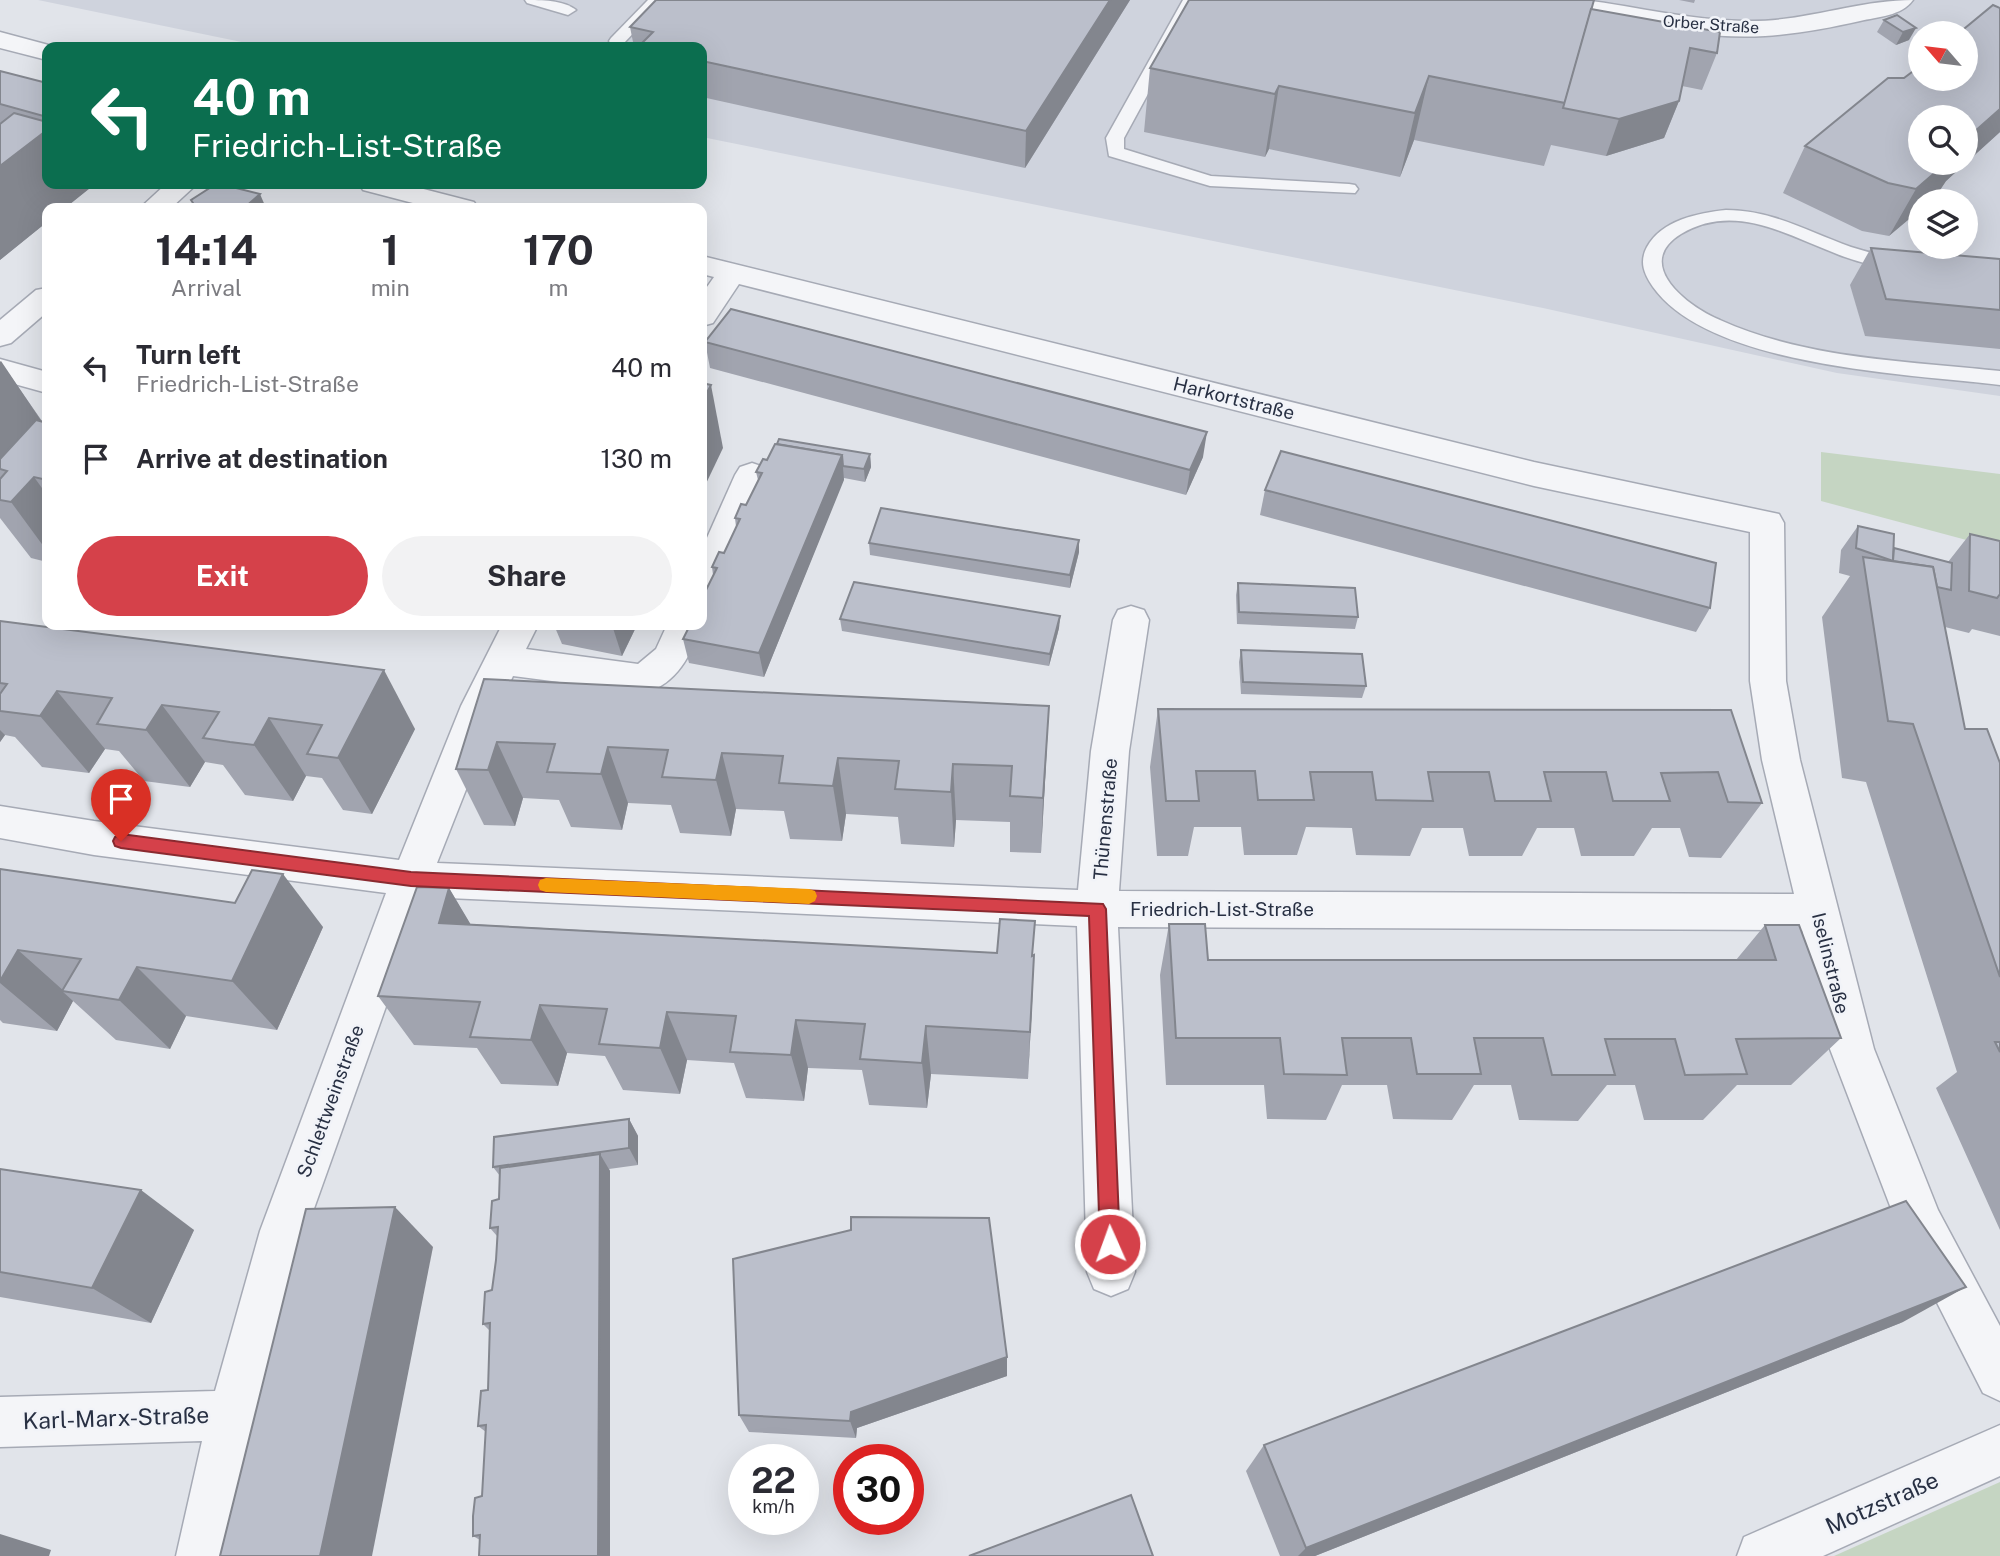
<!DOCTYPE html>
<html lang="en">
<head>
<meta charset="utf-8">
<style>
	body { margin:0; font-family:"Public Sans",sans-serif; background:#f2f2f3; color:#2b2b33; height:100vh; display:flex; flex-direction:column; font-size:26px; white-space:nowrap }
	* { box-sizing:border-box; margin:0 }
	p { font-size:23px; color:#7c7c81 }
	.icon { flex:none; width:38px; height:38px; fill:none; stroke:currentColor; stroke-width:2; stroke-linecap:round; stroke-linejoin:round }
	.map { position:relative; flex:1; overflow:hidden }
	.panel { position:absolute; left:42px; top:203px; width:665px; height:427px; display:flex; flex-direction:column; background:#fff; border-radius:14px; box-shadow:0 7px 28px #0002 }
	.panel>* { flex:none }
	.hud { position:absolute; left:42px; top:42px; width:665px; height:147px; border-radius:14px; box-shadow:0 7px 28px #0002; background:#0b6e4f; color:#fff; overflow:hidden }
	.needle { width:46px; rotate:298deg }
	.fabs { position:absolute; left:1908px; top:21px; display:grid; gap:14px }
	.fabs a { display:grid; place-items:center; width:70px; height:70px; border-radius:50%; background:#fff; box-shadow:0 7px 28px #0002; font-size:35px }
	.speed { position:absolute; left:728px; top:1444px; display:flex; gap:14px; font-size:35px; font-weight:700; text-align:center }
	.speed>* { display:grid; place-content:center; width:91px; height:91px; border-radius:50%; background:#fff; box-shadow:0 7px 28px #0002; line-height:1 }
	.speed small { font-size:18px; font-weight:400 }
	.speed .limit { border:10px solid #d22; background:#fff; color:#111 }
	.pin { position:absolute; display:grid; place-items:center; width:60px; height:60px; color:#fff; margin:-72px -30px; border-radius:50% 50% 50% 0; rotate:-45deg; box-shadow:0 0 7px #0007 }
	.pin .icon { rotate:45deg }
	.me { position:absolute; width:77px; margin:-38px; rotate:358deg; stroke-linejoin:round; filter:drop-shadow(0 0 5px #0008) }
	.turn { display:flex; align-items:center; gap:24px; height:147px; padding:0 35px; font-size:32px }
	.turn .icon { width:91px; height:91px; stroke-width:2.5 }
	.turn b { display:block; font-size:49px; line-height:60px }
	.eta { display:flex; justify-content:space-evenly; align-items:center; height:119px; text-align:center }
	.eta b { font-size:42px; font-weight:700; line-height:49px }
	.primary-button { display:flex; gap:14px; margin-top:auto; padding:14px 35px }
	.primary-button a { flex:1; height:80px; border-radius:42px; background:#d5414a; color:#fff; font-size:28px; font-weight:700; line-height:80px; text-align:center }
	.primary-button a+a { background:#f2f2f3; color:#2b2b33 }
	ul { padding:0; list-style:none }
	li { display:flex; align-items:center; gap:21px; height:91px; padding:0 35px }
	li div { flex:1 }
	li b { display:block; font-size:26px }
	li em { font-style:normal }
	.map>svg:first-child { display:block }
</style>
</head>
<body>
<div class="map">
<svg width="2000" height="1556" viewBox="0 0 2000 1556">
	<rect width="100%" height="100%" fill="#e1e4ea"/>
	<path fill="#cfd3dd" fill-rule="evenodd" d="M38 0H2000V396L1837 373 1543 308 702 137V47H266ZM1920 33H1965V79H1920ZM1920 117H1965V163H1920ZM1920 201H1965V247H1920Z"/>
	<g fill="#c5d5c2">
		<polygon points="1821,452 2000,474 2000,549 1821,501"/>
		<polygon points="2000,1482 2000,1556 1834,1556"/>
	</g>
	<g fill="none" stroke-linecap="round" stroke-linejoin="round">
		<defs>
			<g id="lane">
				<path d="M525 0C542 0 563 0 576 10L568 15 527 3Z"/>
				<polygon points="648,0 665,0 623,44 611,44 609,41 611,38"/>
				<polygon points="1183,0 1199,0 1124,138 1124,149 1211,176 1349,184 1355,185 1358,189 1355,193 1210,186 1109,156 1106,138"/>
				<path d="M1726 210C1772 210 1809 232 1851 247 1869 253 1887 256 1905 261L1907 265 1898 271C1877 266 1856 262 1837 254 1786 235 1735 202 1681 234 1632 264 1688 307 1720 320 1806 359 1907 361 2000 371V385C1908 374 1710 367 1653 287 1644 274 1639 262 1647 247 1662 220 1698 213 1726 210Z"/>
			</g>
			<g id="street">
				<path d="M1531 0C1548 0 1567 0 1584 0 1638 7 1689 20 1744 21 1802 23 1856 0 1913 0 1902 16 1877 17 1860 21 1829 28 1797 34 1765 36 1691 40 1616 21 1543 7L1534 5Z"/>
				<polygon points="0,32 56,47 47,47 47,60 0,48"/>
				<polygon points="166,184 197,184 171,208 140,208"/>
				<polygon points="359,184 404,184 474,202 478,208 432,208 363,190"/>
				<path d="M702 256 1534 462 1779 514 1784 523 1786 681 1800 760 1874 1049 1938 1210 2000 1326V1401L1983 1393 1897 1224 1830 1049 1802 930 1118 927 1135 1272 1128 1289 1111 1296 1094 1289 1087 1272 1077 926 425 897 306 1231 258 1415 228 1556H176L202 1441 0 1447V1397L215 1391 260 1231 386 893 94 855 0 838V806L94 821 399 860 461 706 502 625H538L526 649 638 664 656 649 667 625H703C690 655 678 683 645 693L513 676 499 706 437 863 1078 890 1091 751 1113 620 1118 610 1131 606 1144 610 1149 620 1129 751 1119 891 1794 894 1762 760 1750 681V532L1534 486 739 284 713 323 702 326V294L714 277 702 274Z"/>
				<polygon points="47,288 47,312 11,343 0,346 0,320 36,290"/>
				<polygon points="0,359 47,372 47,393 0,380"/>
				<polygon points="752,463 764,467 769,475 720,587 714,596 702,600 702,549 735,475 740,467"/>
				<polygon points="2000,1425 2000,1476 1823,1556 1737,1556 1744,1537"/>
			</g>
		</defs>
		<use href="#lane" stroke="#a6aab5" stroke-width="3"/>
		<use href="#street" stroke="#a6aab5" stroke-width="3"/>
		<use href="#lane" fill="#f4f5f8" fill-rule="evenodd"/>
		<use href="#street" fill="#f4f5f8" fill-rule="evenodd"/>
	</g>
	<g fill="#a1a4af">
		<polygon points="656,0 1130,0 1025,168 702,97 702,47 634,47 630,27"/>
		<polygon points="1679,0 1695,0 1694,3"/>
		<polygon points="2000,8 2000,132 1946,181 1938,193 1929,201 1920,201 1889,236 1862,231 1783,193 1805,146 1904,78"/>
		<polygon points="1591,9 1717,53 1702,90 1682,86 1679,101 1664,138 1606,156 1551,145 1544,166 1414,140 1400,177 1269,149 1265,157 1144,132 1150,68"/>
		<polygon points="1897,15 1909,40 1896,45 1877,32 1884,20"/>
		<polygon points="0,71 47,83 47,184 90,188 65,208 47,208 47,222 0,260"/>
		<polygon points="1871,248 2000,259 2000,349 1865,336 1850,285"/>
		<polygon points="705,342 1203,457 1186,495 710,368"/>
		<polygon points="0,361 42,421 47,423 47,562 31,558 0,518"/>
		<polygon points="870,454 871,467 865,482 844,478 764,677 689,663 683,639 689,625 702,625 713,575 712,567 724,553 736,527 735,518 746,505 758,480 756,472 767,460"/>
		<polygon points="1265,490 1710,608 1696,632 1260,515"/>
		<polygon points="1858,526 1894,548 1948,562 1970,534 2000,541 2000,636 1972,629 1969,633 1945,627 1965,729 2000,763 2000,1230 1936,1088 1957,1072 1866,782 1842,778 1822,617 1850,576 1839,573 1841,550"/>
		<polygon points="869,543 1079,552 1070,588 870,555"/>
		<polygon points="1238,583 1358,617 1355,629 1237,624 1236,595"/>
		<polygon points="1060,616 1059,628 1049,666 842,631 840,619"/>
		<polygon points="0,621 415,729 372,814 343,810 322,778 306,776 293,801 245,795 223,765 205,762 190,787 144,781 119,751 105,749 89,773 42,767 15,737 5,735 0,742"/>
		<polygon points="554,625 637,625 622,656 562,644"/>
		<polygon points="1241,650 1366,686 1362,698 1241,694 1239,662"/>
		<polygon points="484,679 1049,706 1041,853 1010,852 1010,822 956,820 954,847 901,844 898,817 846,814 842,841 790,839 784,811 736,809 731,836 680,833 671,805 628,803 622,830 571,827 559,800 523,798 515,826 484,825 456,769"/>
		<polygon points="1158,709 1731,710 1762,803 1721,858 1689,857 1680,828 1652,828 1634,856 1581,856 1574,828 1537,828 1522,856 1469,856 1463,828 1422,828 1410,856 1356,855 1352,828 1306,827 1297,855 1244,855 1241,827 1194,827 1188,856 1157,856 1150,767"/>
		<polygon points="0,869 323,927 277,1030 186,1016 170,1049 116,1040 73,1001 57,1031 3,1023 0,1020"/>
		<polygon points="449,888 470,924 1033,955 1032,1005 1028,1079 931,1074 927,1108 869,1105 862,1070 808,1068 804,1101 746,1098 734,1063 687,1060 680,1094 623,1090 605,1056 567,1053 558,1086 501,1084 477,1048 414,1045 378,996"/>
		<polygon points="1169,924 1208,960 1736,960 1765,925 1841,1038 1791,1085 1737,1085 1703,1120 1644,1120 1635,1085 1607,1085 1578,1121 1519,1120 1511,1085 1474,1085 1452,1120 1393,1119 1387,1085 1342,1085 1326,1120 1267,1119 1264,1085 1166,1085 1160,975"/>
		<polygon points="629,1119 638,1136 638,1165 609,1169 610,1171 480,1540 473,1536 482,1496 486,1432 478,1426 488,1390 490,1331 483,1324 492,1290 496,1260 497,1236 490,1228 499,1199 500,1176 493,1167"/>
		<polygon points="0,1169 194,1230 151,1323 0,1297"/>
		<polygon points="1903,1322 1315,1556 1280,1556 1246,1471 1264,1445"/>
		<polygon points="1007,1357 1007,1376 857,1428 856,1438 749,1432 739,1415"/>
	</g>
	<g fill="#83868e">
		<polygon points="1110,0 1130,0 1025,168 1026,131"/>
		<polygon points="1916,28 1909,40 1896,45 1903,32"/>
		<polygon points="1429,76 1414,140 1400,177 1415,113"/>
		<polygon points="1279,86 1269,149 1265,157 1275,94"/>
		<polygon points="1679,101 1664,138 1606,156 1619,119"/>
		<polygon points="2000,109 2000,132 1946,181 1938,193 1929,201 1920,201 1920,210 1889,236 1916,189 1946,163 1965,163 1965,140"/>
		<polygon points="47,130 47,184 88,184 90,188 65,208 47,208 47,222 0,260 0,166"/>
		<polygon points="260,194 266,208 244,208"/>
		<polygon points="1,361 44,425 0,464 0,362"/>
		<polygon points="711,385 723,448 702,492 702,402"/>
		<polygon points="1207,432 1203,457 1186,495 1190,470"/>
		<polygon points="870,454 871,467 865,482 864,469"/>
		<polygon points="842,455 844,480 764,677 759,653"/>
		<polygon points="34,477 47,495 47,551 11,502"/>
		<polygon points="1079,540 1079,552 1070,588 1070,575"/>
		<polygon points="1060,616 1059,628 1049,666 1050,654"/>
		<polygon points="612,625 637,625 622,656"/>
		<polygon points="384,670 415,729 372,814 338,758"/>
		<polygon points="57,691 105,749 89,773 40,716"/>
		<polygon points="162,705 205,762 190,787 146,730"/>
		<polygon points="1049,706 1046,763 1041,853 1043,798"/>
		<polygon points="269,718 306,776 293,801 254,745"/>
		<polygon points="0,730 5,735 0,742"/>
		<polygon points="497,742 523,798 515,826 488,770"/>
		<polygon points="608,747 628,803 622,830 601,774"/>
		<polygon points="722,753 736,809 731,836 716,780"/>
		<polygon points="838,758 846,814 842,841 833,786"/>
		<polygon points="953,764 956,820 954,847 951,792"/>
		<polygon points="283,874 323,927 277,1030 232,981"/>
		<polygon points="449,888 480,940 439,923"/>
		<polygon points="18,950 65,992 62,991 73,1001 57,1031 0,983 0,981"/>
		<polygon points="1034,955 1032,1005 1028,1079 1030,1032"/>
		<polygon points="137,967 186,1016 170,1049 119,1000"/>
		<polygon points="540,1005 567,1053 558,1086 531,1040"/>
		<polygon points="667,1012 687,1060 680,1094 660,1048"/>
		<polygon points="796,1020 808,1068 804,1101 791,1055"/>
		<polygon points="926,1026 931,1074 927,1108 922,1063"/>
		<polygon points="629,1119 638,1136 638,1165 629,1148"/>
		<polygon points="600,1154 610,1171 610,1556 598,1556"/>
		<polygon points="141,1190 194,1230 151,1323 92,1288"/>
		<polygon points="395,1207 433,1247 372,1556 320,1556"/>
		<polygon points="1966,1287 1903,1322 1315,1556 1298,1556 1306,1548"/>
		<polygon points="1007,1357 1007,1376 857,1428 856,1438 850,1421 851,1412"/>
		<polygon points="0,1534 51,1550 49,1556 0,1556"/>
	</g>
	<g fill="#bbbfcb" stroke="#83868e" stroke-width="2">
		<polygon points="656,0 1110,0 1026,131 702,61 702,47 638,47 653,32 630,27"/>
		<polygon points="1189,0 1594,0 1565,103 1429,76 1415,113 1279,86 1275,94 1150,68"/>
		<polygon points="1993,5 2000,8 2000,109 1965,140 1965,117 1920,117 1920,163 1946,163 1916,189 1888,183 1805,146 1888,78 1904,78 1920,66 1920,79 1965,79 1965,33 1959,33"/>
		<polygon points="1591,9 1720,32 1717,53 1690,48 1679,101 1619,119 1563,108"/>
		<polygon points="1897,15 1916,28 1903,32 1884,20"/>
		<polygon points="0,71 47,83 47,117 0,104"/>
		<polygon points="14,113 47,122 47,130 0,166 0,124"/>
		<polygon points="216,184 220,184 260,194 244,208 187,208 193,203 191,200"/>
		<polygon points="326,204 343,208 321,208"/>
		<polygon points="1871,248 2000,259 2000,310 1886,299"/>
		<polygon points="731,309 1207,432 1190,470 705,342"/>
		<polygon points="702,383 711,385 702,402"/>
		<polygon points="36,420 47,423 47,480 34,477 11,502 0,500 0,479 7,471 0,469 0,459"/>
		<polygon points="779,439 870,454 864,469 843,466 842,455 777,444"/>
		<polygon points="775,444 842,455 759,653 683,639 690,625 702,625 702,598 717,568 712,567 719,552 724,553 740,519 735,518 741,504 746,505 762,473 756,472 763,459 767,460"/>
		<polygon points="1281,451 1716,563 1710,608 1265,490"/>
		<polygon points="881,508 1079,540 1070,575 869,543"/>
		<polygon points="1858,526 1894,534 1893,561 1856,548"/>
		<polygon points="1970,534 2000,541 2000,594 1997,598 1969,591"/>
		<polygon points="1894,548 1952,563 1951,590 1937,587 1933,567 1893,561"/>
		<polygon points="1863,557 1933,567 1965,729 1987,729 2000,763 2000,977 1913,724 1888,721"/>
		<polygon points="854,582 1060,616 1050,654 840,619"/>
		<polygon points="1238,583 1355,588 1358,617 1239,612"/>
		<polygon points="0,621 384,670 338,758 307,754 322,725 269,718 254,745 230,742 203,738 219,712 162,705 146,730 97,724 112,698 57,691 40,716 0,711 0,694 7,684 0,683"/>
		<polygon points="1241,650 1362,654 1366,686 1243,682"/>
		<polygon points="484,679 1049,706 1043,798 1010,796 1012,766 953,764 951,792 895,789 899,761 838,758 833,786 779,783 783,756 722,753 716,780 662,777 668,750 608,747 601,774 547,772 555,744 497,742 488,770 456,769"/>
		<polygon points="1158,709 1731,710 1762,803 1728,802 1718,772 1661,773 1670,801 1613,801 1606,772 1544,772 1551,801 1495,801 1489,772 1428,772 1433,801 1376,800 1372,772 1310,772 1314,800 1258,800 1255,771 1196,771 1199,801 1166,801"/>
		<polygon points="0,869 235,903 252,870 283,874 232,981 137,967 119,1000 62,991 81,959 18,950 0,981"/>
		<polygon points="417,887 449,888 439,923 997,953 1000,919 1035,921 1032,956 1034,955 1030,1032 926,1026 922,1063 860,1059 865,1024 796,1020 791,1055 730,1052 736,1016 667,1012 660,1048 599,1044 607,1009 540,1005 531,1040 470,1037 480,1002 378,996"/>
		<polygon points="1169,924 1205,924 1208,960 1776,960 1765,925 1799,925 1841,1038 1736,1039 1747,1074 1685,1075 1675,1039 1605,1039 1615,1075 1552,1075 1543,1038 1474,1038 1481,1074 1417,1074 1411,1038 1342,1038 1347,1075 1284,1074 1280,1038 1176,1038"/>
		<polygon points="1995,1042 2000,1042 2000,1052"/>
		<polygon points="629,1119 629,1148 493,1167 494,1137"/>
		<polygon points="600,1154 598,1556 479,1556 480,1535 473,1536 473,1516 475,1498 482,1496 486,1425 478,1426 481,1391 488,1390 490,1323 483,1324 485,1292 492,1290 496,1260 498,1227 490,1228 492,1201 499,1199 500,1168"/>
		<polygon points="0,1169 141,1190 92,1288 0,1272"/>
		<polygon points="1906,1201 1966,1287 1306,1548 1264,1445"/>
		<polygon points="395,1207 320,1556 220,1556 306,1209"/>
		<polygon points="851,1217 989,1218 1007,1357 851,1412 850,1421 739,1415 733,1259 851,1230"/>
		<polygon points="1131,1495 1153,1556 969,1556"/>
	</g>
	<polygon fill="#d5414a" stroke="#8a2a30" stroke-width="2" points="121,834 411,872 1103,904 1106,909 1120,1244 1117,1251 1110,1253 1103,1251 1100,1244 1089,916 411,886 121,848 115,846 113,841 115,837"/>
	<polygon fill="#f59e0b" points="546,878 809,889 815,891 817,896 815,901 809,904 546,892 540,890 538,885 540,880"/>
	<g text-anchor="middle" stroke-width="5" stroke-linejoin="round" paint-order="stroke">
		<g font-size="16" fill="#283043" stroke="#f1f3f8">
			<text transform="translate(1711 24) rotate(4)" y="6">Orber Straße</text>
		</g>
		<g font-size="19" fill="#283043" stroke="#f1f3f8">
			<text transform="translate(1234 398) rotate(14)" y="7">Harkortstraße</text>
			<text transform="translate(1105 819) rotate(-85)" y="7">Thünenstraße</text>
			<text x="1222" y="916">Friedrich-List-Straße</text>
			<text transform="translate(1831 963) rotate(76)" y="7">Iselinstraße</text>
			<text transform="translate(330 1101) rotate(-70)" y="7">Schlettweinstraße</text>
		</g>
		<g font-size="23" fill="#283043" stroke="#f1f3f8">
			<text transform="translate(116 1418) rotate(-2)" y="8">Karl-Marx-Straße</text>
			<text transform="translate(1882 1503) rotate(-24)" y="8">Motzstraße</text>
		</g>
	</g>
</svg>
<div class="fabs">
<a><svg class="needle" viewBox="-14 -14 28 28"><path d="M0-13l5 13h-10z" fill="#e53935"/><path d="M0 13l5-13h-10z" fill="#7c7c81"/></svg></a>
<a><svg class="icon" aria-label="search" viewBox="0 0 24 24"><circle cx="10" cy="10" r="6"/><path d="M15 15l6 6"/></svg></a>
<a><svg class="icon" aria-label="layers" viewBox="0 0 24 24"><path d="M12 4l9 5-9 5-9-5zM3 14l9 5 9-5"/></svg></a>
</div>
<div class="speed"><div>22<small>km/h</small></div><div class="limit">30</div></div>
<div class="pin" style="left:121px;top:841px;background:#d93025"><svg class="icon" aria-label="arrive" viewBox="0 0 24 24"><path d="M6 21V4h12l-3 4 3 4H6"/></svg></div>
<svg class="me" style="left:1110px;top:1244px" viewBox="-20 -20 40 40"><circle r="17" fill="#d5414a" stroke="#fff" stroke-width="3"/><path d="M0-11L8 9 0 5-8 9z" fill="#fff"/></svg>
<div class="hud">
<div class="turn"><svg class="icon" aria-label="left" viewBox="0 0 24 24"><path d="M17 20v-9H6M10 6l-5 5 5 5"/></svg><div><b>40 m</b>Friedrich-List-Straße</div></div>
</div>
<section class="panel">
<div class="eta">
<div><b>14:14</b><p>Arrival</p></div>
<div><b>1</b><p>min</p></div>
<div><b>170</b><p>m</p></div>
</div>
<ul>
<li><svg class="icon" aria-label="left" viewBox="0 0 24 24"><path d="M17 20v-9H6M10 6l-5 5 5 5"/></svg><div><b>Turn left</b><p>Friedrich-List-Straße</p></div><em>40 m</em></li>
<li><svg class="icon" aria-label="arrive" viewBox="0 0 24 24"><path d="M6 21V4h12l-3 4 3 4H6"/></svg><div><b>Arrive at destination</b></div><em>130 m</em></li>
</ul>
<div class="primary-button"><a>Exit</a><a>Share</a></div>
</section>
</div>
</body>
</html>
